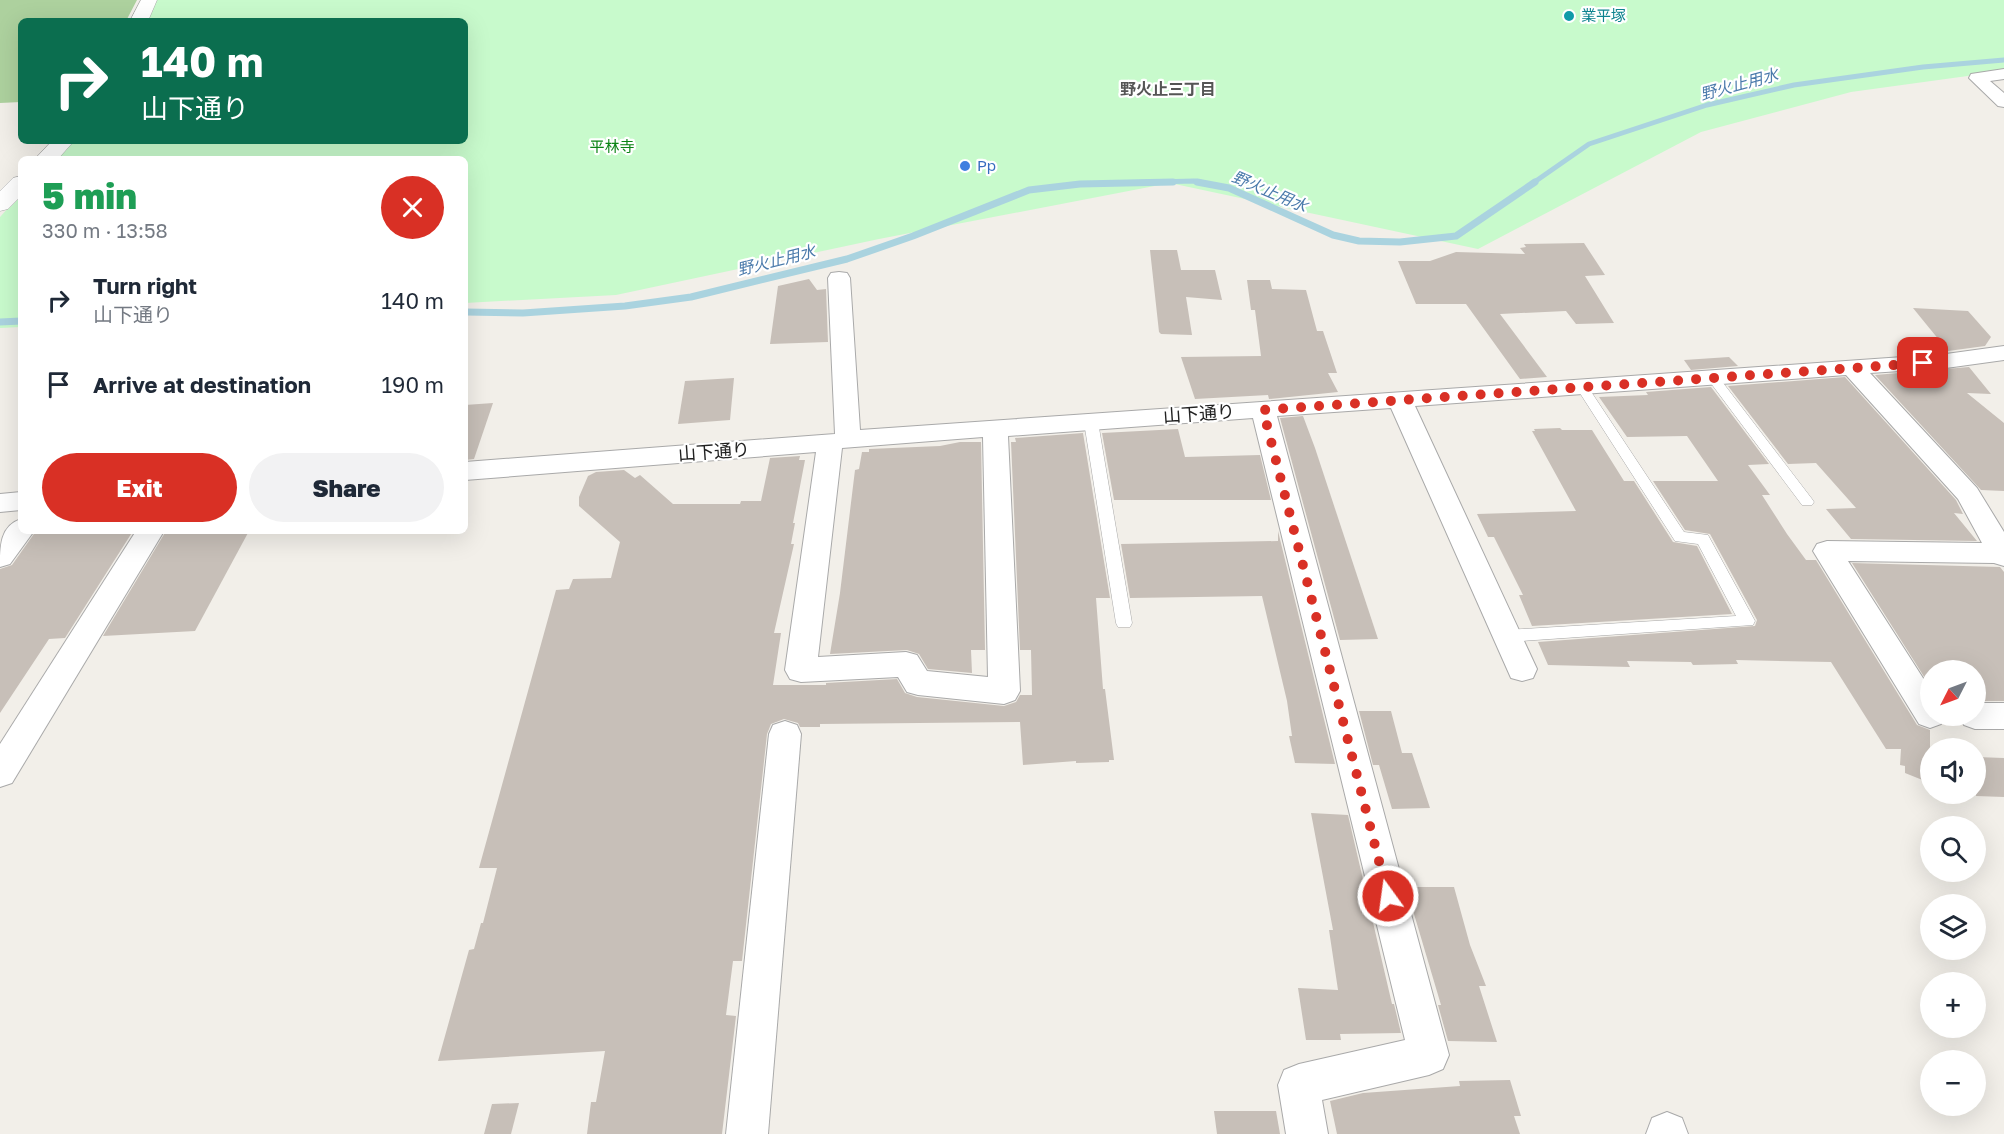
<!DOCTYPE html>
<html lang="en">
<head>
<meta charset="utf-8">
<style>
	body { margin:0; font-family:"Golos Text","Noto Sans JP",sans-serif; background:#f2f2f3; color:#1f2937; height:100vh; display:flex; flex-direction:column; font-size:22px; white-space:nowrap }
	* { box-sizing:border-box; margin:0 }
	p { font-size:20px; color:#747a83 }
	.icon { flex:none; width:33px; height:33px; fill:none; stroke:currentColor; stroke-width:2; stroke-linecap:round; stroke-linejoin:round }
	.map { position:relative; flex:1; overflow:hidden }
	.sheet { position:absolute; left:18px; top:156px; width:450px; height:378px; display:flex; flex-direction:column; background:#fff; border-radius:9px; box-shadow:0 6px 24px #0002 }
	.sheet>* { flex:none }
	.top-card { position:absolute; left:18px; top:18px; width:450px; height:126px; border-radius:9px; box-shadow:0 6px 24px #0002; background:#0b6e4f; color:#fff; overflow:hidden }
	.needle { width:39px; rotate:228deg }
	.tools { position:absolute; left:1920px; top:660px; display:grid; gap:12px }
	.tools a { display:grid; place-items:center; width:66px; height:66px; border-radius:50%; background:#fff; box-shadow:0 6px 24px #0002; font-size:30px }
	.pin { position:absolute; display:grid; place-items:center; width:51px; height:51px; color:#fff; margin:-26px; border-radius:12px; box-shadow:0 3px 9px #0006 }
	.me { position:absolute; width:66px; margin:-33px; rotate:346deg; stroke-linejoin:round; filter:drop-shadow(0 0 4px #0008) }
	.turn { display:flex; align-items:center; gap:21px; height:126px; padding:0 24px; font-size:27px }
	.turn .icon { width:78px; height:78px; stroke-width:2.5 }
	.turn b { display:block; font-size:42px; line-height:51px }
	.round { display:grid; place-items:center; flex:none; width:63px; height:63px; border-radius:32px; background:#f2f2f3 }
	.head { display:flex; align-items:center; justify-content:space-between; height:102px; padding:0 24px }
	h1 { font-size:36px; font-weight:800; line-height:45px; color:#1e9e55 }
	.cta { display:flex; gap:12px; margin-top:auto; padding:12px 24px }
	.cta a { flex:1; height:69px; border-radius:36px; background:#d93025; color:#fff; font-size:24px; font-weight:800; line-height:69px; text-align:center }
	.cta a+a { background:#f2f2f3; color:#1f2937 }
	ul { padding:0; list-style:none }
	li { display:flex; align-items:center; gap:18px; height:84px; padding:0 24px }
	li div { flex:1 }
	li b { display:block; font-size:22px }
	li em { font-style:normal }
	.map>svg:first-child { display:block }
</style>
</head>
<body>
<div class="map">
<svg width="2004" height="1134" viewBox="0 0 2004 1134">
	<rect width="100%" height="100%" fill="#f2efe9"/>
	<polygon fill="#add19e" points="0,0 137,0 126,21 21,21 21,102 0,103"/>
	<g fill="#c8facc">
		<polygon points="155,0 2004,0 2004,71 1851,92 1701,132 1478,249 1170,183 879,239 616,295 465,303 465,159 55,159 72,141 465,141 465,21 145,21"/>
		<polygon points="21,194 21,327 0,328 0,217"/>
	</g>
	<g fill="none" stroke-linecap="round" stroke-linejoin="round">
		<g stroke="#aad3df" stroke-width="5">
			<polyline points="1116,183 1194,181 1204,183"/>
			<polyline points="1533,183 1589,144 1707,105 1794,85 1923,67 2004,60"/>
		</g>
		<g stroke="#aad3df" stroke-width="7">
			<polyline points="1197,182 1229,188 1333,235 1359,241 1400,242 1456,236 1535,182"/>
			<polyline points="465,312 523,313 625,306 691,297 847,259 913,236 1029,190 1080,184 1173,182"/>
			<polyline points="0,322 21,321"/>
		</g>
	</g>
	<g fill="#c7bfb8">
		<polygon points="1584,243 1605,275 1585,276 1614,323 1576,324 1566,311 1500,314 1547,377 1520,379 1466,304 1416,304 1398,261 1430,261 1456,252 1525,254 1520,248 1526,247 1524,244"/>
		<polygon points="1150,250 1177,250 1181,270 1215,270 1222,300 1186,297 1192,335 1161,334 1159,332"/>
		<polygon points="809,279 817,290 826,289 828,342 770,344 778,286"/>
		<polygon points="1247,280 1270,280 1272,289 1306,290 1317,331 1323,331 1337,373 1328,373 1338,392 1269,399 1268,395 1195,399 1181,357 1261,356 1255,310 1251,310"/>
		<polygon points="1913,308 1968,311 1991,337 1985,346 1948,351"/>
		<polygon points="1729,357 1738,366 1691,370 1684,360"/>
		<polygon points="1969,367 1991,394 1967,393 2004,423 2004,491 1981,490 1875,375"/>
		<polygon points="1845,377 1956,500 1963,514 1954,513 1977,541 1851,539 1826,509 1856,508 1816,463 1788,464 1728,386"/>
		<polygon points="734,378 730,420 678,424 685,381"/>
		<polygon points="1711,387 1769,464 1748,465 1770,495 1762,495 1787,534 1806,560 1816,560 1917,725 1930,730 1930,783 1905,773 1905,766 1900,765 1901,749 1886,749 1831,662 1736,660 1738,664 1693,665 1691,662 1627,661 1630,667 1548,665 1538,642 1755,626 1757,620 1710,534 1685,530 1653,481 1718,481 1687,436 1627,437 1599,397 1648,395 1646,392"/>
		<polygon points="493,403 474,459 465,460 465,405"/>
		<polygon points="1303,416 1315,448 1378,639 1340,640 1280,418"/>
		<polygon points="1560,428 1562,430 1592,430 1624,481 1634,481 1673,542 1697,546 1732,614 1532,626 1519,595 1523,595 1494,537 1488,537 1477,514 1576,511 1532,431 1535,431 1534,429"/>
		<polygon points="1178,429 1185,457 1260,455 1271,500 1114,500 1102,433"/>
		<polygon points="1083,433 1110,598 1096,598 1103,689 1105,689 1114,760 1109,760 1109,762 1076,763 1076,761 1023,765 1020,722 820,724 820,727 800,727 798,723 784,719 771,724 767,734 742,961 733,961 726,1015 736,1016 722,1134 587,1134 591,1102 596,1102 605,1051 438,1061 469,950 474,949 481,923 483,923 497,868 479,868 556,590 569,589 573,579 611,578 620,542 579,506 579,497 588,476 596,472 624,470 635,478 640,475 673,504 740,504 741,501 761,501 770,458 800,456 799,460 805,460 793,523 795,523 791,544 794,544 774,633 781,633 773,685 826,685 826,683 897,679 905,693 917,697 1004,706 1016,702 1020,695 1032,695 1031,650 1020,650 1011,442 1016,442 1015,438"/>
		<polygon points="960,442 981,442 985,650 971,650 972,673 928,669 919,654 907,650 830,654 840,593 855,470 859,469 862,452 869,452 869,449 940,446"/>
		<polygon points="36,531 133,531 65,638 49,639 0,713 0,569 12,565"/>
		<polygon points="166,531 249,531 195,631 103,636"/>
		<polygon points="1278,531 1335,764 1295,763 1289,736 1292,736 1287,701 1262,596 1130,598 1121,544 1278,541"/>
		<polygon points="1852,563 2000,567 2004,572 2004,701 1977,701 1976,670 1930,670 1930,686"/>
		<polygon points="1359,711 1391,711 1402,753 1412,753 1430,808 1392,809 1379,765 1373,765"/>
		<polygon points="1976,757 2004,758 2004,797 1976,796"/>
		<polygon points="1311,813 1348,815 1392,1004 1394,1004 1401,1033 1340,1034 1341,1040 1306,1040 1298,988 1338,990 1329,930 1333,930"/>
		<polygon points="1406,887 1454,887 1470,945 1486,986 1479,986 1497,1042 1448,1041 1438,1005 1441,1005"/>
		<polygon points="1510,1080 1521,1116 1514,1116 1520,1134 1337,1134 1330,1101 1363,1093 1460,1086 1459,1081"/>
		<polygon points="519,1103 511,1134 484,1134 492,1104"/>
		<polygon points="1214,1111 1276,1111 1280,1134 1217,1134"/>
	</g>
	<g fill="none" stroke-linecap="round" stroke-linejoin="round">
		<defs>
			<g id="service">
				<polygon points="1713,374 1717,375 1812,499 1814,502 1812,505 1802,505 1707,378"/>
				<polygon points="1582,383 1586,384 1684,532 1708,535 1755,621 1753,625 1507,642 1501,640 1499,636 1501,632 1507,630 1736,616 1698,544 1675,541 1576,387"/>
				<polygon points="1091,418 1098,422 1132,623 1130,627 1118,627 1116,623 1084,422"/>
			</g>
			<g id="minor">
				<polygon points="2004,69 2004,79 1990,81 2004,93 2004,107 1998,106 1969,78 1971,74"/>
				<path d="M839 272 847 273 850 278 860 430 1946 354 2004 346V360L1946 368 1870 373 1977 488 2004 532V566L1994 563 1848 561 1930 689V716H1946L1941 724 1930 728 1919 724 1813 551 1817 544 1827 541 1982 543 1958 499 1846 375 1415 406 1537 669 1533 678 1522 681 1511 678 1391 408 1277 416 1449 1055 1443 1069 1429 1075 1322 1100 1328 1134H1286L1278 1085 1284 1070 1299 1064 1405 1040 1253 418 1008 436 1020 691 1015 700 1004 704 918 695 907 692 898 677 801 682 790 679 785 670 816 452 465 480V462L835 434 828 278 831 273ZM983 437 988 677 927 671 917 655 906 652 818 657 842 448Z"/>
				<polygon points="21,492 21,510 0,512 0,494"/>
				<path d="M21 519V531H34L10 564 0 567C0 546 0 526 21 519Z"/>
				<polygon points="136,531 164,531 12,783 0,787 0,744"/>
				<polygon points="1976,703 2004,703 2004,729 1975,729 1964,725 1959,716 1976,716"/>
				<polygon points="785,721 797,725 801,734 768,1134 726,1134 769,734 773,725"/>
				<polygon points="1667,1112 1682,1118 1688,1134 1646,1134 1652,1118"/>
			</g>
			<g id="tertiary">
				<polygon points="141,0 157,0 148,21 130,21"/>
				<polygon points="52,141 74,141 58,159 35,159"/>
				<polygon points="21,176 21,196 8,209 0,211 0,191 13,178"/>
			</g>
		</defs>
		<use href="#service" stroke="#a9a9a9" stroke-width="1"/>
		<use href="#minor" stroke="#a9a9a9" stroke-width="2"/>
		<use href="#tertiary" stroke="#a9a9a9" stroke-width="1"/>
		<use href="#service" fill="#fff" fill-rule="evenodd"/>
		<use href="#minor" fill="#fff" fill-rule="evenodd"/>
		<use href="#tertiary" fill="#fff" fill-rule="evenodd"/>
	</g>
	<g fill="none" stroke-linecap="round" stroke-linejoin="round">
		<polyline stroke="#d93025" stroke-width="10" stroke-dasharray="0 18" points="1388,896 1263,410 1923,363"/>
	</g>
	<circle fill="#0f9aa8" stroke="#fff" stroke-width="2" cx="1569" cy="16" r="6"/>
	<circle fill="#3f7fe0" stroke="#fff" stroke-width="2" cx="965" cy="166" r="6"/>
	<g text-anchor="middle" stroke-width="4.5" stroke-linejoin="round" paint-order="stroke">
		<g font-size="15" fill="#0d838f" stroke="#fff" text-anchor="start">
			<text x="1581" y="21">業平塚</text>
		</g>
		<g font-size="15" fill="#0c8416" stroke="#fff">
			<text x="612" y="152">平林寺</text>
		</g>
		<g font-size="15" fill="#366cbe" stroke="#fff" text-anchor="start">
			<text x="977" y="171">Pp</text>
		</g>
		<g font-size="16" font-style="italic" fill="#4a7aab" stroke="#fff">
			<text transform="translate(1739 84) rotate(-15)" y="6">野火止用水</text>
			<text transform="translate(1270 191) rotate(23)" y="6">野火止用水</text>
			<text transform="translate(776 260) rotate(-14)" y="6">野火止用水</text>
		</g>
		<g font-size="16" font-weight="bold" fill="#555" stroke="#fff">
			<text x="1168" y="95">野火止三丁目</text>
		</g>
		<g font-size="18" fill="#222" stroke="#fff">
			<text transform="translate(1199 414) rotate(-4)" y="6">山下通り</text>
			<text transform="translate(714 452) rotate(-4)" y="6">山下通り</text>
		</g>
	</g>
</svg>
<div class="tools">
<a><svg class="needle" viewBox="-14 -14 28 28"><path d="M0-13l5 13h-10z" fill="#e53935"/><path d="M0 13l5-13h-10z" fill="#747a83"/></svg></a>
<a><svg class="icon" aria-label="sound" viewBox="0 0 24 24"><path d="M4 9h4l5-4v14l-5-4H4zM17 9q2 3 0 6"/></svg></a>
<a><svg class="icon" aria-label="search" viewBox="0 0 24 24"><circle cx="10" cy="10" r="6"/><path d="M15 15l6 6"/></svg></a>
<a><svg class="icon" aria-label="layers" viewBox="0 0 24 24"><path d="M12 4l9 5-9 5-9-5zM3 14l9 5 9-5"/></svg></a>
<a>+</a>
<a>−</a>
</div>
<div class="pin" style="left:1923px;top:363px;background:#d93025"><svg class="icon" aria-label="arrive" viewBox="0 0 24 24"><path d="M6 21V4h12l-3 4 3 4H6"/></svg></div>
<svg class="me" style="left:1388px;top:896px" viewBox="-20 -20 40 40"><circle r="17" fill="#d93025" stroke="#fff" stroke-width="3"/><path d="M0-11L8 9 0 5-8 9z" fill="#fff"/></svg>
<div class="top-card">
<div class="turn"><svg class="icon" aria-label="right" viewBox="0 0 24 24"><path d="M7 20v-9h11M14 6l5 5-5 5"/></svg><div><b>140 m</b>山下通り</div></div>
</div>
<section class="sheet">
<div class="head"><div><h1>5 min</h1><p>330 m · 13:58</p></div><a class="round" style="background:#d93025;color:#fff"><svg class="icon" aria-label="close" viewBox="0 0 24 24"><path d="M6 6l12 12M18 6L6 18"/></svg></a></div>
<ul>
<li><svg class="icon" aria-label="right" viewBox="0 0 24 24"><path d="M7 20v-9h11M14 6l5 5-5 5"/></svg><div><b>Turn right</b><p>山下通り</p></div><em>140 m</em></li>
<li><svg class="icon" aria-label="arrive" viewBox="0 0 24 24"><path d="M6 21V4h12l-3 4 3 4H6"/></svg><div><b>Arrive at destination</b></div><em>190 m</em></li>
</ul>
<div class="cta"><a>Exit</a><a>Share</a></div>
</section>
</div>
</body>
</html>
